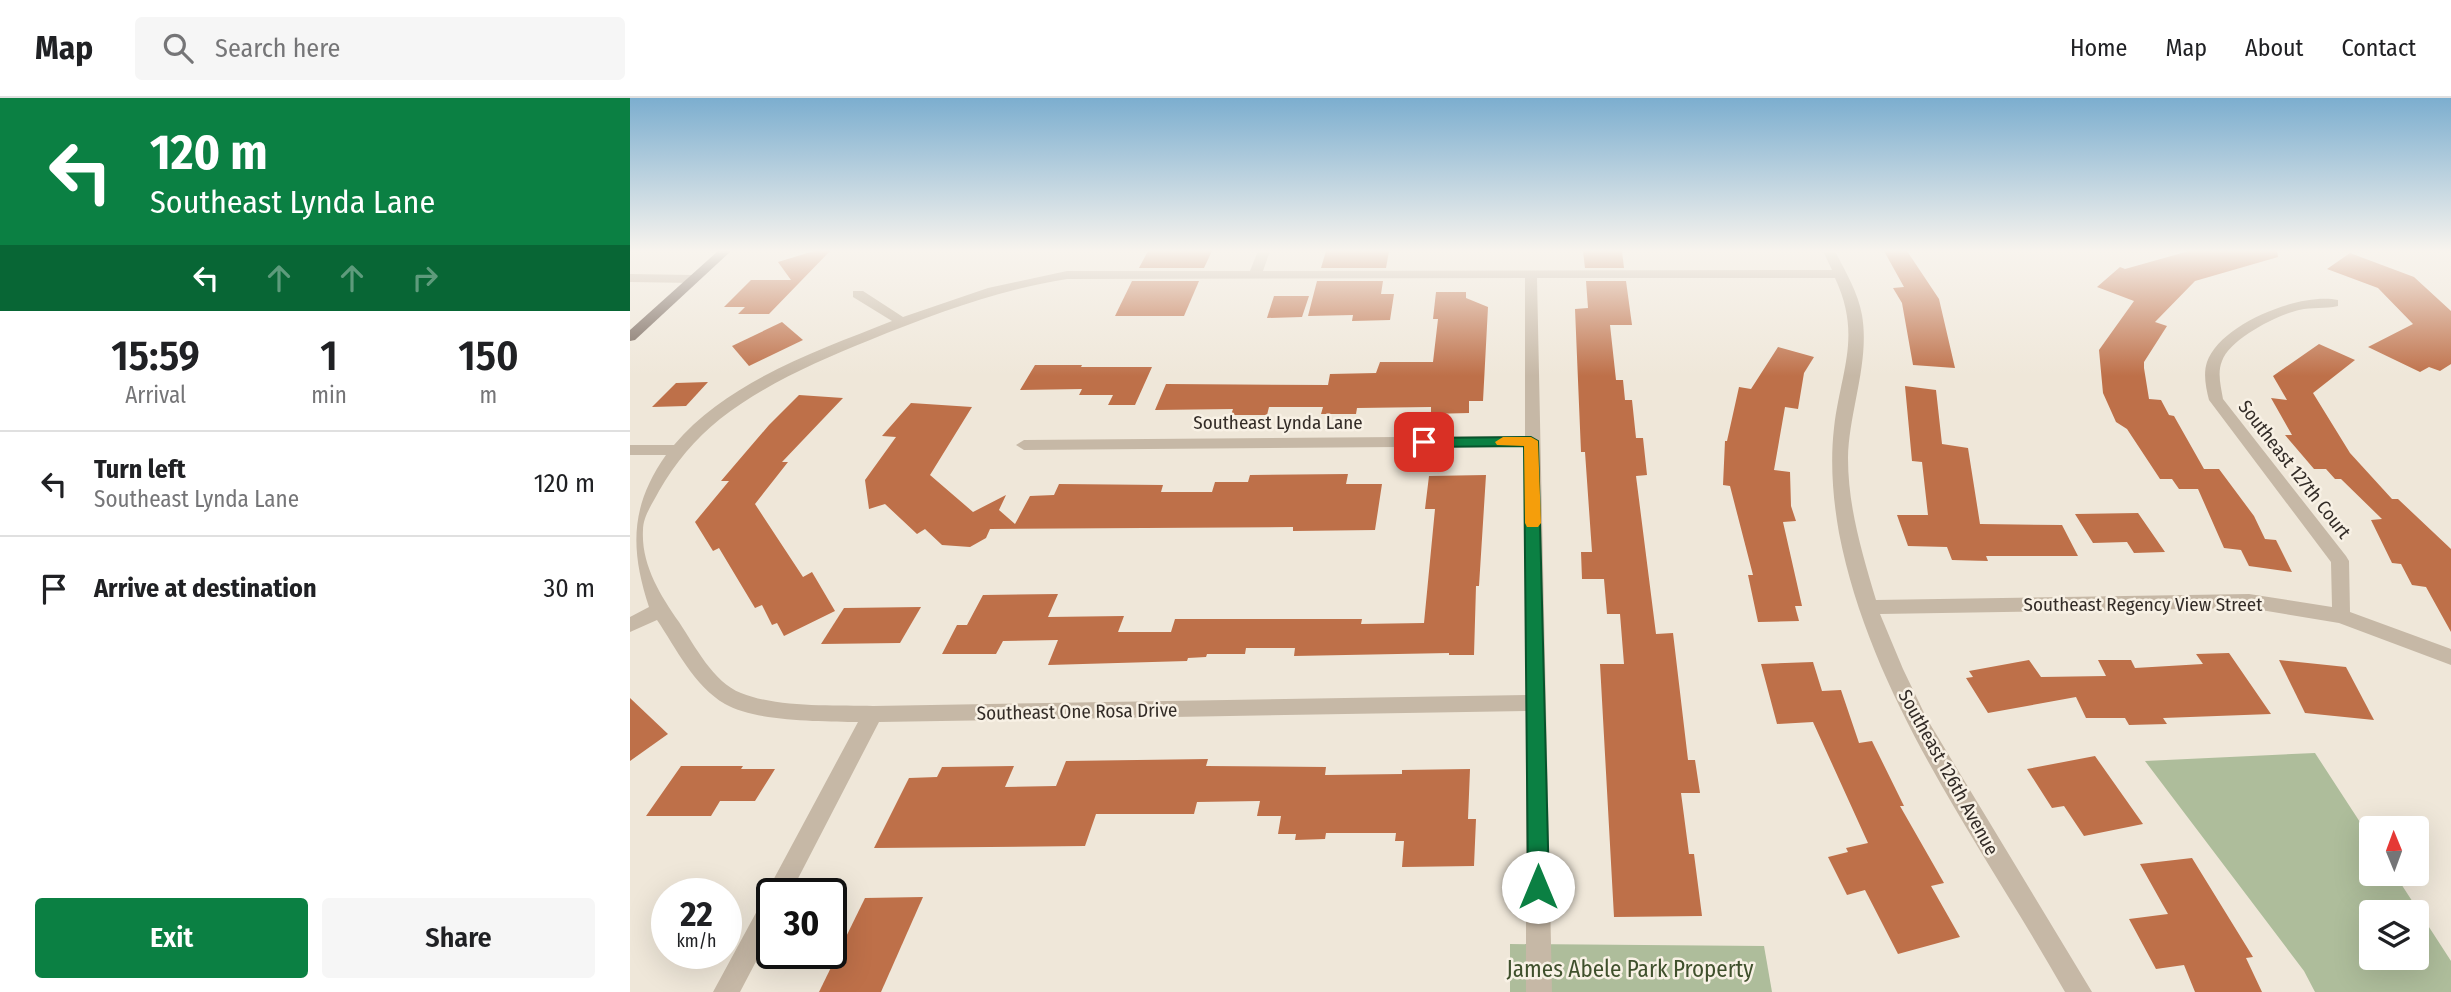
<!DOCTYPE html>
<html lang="en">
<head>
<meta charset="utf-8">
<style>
	body { margin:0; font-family:"Fira Sans Condensed",sans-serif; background:#f6f6f6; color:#202124; height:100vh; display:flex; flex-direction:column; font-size:26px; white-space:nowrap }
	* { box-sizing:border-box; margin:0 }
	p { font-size:23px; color:#757577 }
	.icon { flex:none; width:38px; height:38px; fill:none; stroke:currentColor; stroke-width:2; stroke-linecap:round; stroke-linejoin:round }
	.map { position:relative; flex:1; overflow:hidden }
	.side { display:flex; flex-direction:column; background:#fff; width:630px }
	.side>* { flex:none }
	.top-card { background:#0b8043; color:#fff; overflow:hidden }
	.needle { width:46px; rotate:359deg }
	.fabs { position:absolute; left:1729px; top:718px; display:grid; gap:14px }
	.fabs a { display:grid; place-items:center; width:70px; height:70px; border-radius:7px; background:#fff; box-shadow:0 7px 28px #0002; font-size:35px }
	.speed { position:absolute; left:21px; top:780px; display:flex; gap:14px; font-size:35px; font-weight:700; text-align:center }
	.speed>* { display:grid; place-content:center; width:91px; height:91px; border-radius:50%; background:#fff; box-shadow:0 7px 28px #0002; line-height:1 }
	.speed small { font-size:18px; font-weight:400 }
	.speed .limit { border:4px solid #111; border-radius:10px; background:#fff; color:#111 }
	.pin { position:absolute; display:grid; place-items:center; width:60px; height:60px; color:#fff; margin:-30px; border-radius:14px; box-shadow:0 4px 10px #0006 }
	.me { position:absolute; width:77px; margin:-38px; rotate:0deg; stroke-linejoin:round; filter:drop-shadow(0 0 5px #0008) }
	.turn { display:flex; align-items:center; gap:24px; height:147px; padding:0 35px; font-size:32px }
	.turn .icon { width:91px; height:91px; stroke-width:2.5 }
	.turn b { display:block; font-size:49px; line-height:60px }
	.lanes { display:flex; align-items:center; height:66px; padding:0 35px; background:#0003; justify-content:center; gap:35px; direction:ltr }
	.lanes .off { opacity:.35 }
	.eta { display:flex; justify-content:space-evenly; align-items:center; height:119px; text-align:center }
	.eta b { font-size:42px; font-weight:600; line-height:49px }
	.action { display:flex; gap:14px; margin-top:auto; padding:14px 35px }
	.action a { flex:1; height:80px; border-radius:7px; background:#0b8043; color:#fff; font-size:28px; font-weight:600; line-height:80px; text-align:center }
	.action a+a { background:#f6f6f6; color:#202124 }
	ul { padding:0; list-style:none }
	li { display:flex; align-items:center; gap:21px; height:105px; padding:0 35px; border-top:2px solid #e0e0e0 }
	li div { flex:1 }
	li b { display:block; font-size:26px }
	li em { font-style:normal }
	header { display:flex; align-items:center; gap:42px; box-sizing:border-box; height:98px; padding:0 35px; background:#fff; border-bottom:2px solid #e0e0e0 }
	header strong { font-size:33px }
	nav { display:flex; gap:38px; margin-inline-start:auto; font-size:24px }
	.search { width:490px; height:63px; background:#f6f6f6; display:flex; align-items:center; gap:18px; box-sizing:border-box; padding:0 24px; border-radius:7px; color:#757577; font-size:26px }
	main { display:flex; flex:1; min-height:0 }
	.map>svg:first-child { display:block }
</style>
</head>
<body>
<header>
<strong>Map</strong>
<div class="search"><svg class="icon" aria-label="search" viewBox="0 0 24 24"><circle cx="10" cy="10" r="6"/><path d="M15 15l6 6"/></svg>Search here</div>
<nav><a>Home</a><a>Map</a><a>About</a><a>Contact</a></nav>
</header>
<main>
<section class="side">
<div class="top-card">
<div class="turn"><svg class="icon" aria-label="left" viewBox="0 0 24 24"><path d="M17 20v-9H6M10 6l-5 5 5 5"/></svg><div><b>120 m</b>Southeast Lynda Lane</div></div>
<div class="lanes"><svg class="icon" aria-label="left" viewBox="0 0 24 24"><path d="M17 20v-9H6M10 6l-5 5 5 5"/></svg><svg class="icon off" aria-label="ahead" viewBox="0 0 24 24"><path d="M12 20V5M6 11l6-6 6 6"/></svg><svg class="icon off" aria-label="ahead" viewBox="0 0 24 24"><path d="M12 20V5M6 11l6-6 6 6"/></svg><svg class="icon off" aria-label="right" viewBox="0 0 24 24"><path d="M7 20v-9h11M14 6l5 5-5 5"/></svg></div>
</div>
<div class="eta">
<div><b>15:59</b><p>Arrival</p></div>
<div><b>1</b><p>min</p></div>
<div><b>150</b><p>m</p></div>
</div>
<ul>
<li><svg class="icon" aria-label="left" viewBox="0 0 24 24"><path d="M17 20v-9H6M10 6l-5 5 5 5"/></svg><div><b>Turn left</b><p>Southeast Lynda Lane</p></div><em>120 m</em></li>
<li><svg class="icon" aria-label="arrive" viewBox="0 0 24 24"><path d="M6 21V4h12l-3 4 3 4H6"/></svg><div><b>Arrive at destination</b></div><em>30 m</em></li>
</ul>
<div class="action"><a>Exit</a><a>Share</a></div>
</section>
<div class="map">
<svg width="1821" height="894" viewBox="0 0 1821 894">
	<rect width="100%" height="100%" fill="#efe7d9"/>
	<g fill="#aebd9b" fill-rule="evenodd">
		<path d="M1685 655 1741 741V775H1764L1821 863V894H1685L1674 873 1515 663ZM1741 814H1787V859H1741Z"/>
		<polygon points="880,846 1134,848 1142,894 880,894"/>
	</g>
	<g fill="#be7049">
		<polygon points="184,153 200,153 139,216 108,216 115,209 94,209 121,182 161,182 148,164"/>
		<polygon points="518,153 582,153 574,170 509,170"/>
		<polygon points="696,153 759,153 756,170 691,170"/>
		<polygon points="953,153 992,153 994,170 955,170"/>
		<polygon points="1254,153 1277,153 1309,201 1325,270 1283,267 1272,205 1263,190 1274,189"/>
		<polygon points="1559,153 1647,153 1648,159 1565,183 1525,224 1537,228 1514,264 1514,270 1519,301 1531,302 1539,317 1544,318 1574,371 1589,371 1624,418 1635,441 1646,442 1662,474 1619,468 1611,452 1594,450 1568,391 1549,391 1542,381 1530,381 1497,331 1486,324 1473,295 1469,252 1504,203 1467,189 1490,169 1495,171"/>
		<polygon points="1720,155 1784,179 1821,213 1821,266 1810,273 1799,269 1790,274 1738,249 1783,226 1748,190 1697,171"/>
		<polygon points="502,183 569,183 554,218 485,218"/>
		<polygon points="687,183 753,183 751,196 764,196 760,222 722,223 723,217 678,218"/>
		<polygon points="956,183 996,183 1002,227 980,227 986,282 993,282 995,302 1002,302 1006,340 1013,340 1017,377 1006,378 1026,536 1043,535 1058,662 1065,662 1070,695 1051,695 1059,756 1064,756 1072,818 984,819 970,566 994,566 990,516 977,516 974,481 952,481 951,454 962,454 955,354 951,354 945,211 958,210"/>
		<polygon points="806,194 836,194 836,200 858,209 853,303 839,303 839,315 801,316 801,309 727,310 726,316 691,316 693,309 639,309 637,317 601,317 603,311 525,312 536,286 698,287 700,276 746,275 750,264 803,264 808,221 803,221"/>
		<polygon points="644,198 679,198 672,219 637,220"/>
		<polygon points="152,224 173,242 119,268 102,248"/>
		<polygon points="1689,246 1725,262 1683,295 1720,355 1762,401 1768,401 1821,451 1821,534 1796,489 1782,487 1771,466 1762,465 1741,422 1752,421 1711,381 1705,381 1696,371 1684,371 1655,337 1662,337 1641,300 1657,302 1643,278"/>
		<polygon points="1148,249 1184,259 1174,275 1168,311 1155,309 1144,372 1160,374 1161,408 1166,423 1153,424 1172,508 1165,508 1169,523 1128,524 1118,477 1123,477 1100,388 1093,387 1095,343 1097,343 1109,289 1121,291"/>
		<polygon points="405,267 452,267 451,269 522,269 505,307 478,307 483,297 449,297 452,291 390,292"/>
		<polygon points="78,284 56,308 22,309 46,285"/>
		<polygon points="1275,288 1306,292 1312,346 1338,350 1350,426 1432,427 1448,458 1356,458 1358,463 1322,462 1317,449 1278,448 1267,417 1298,417 1292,364 1282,363"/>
		<polygon points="169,297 213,300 152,364 158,364 125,406 173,479 182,474 205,513 154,538 147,525 142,527 132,507 125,510 89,450 83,453 65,424 99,383 91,383 139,327"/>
		<polygon points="281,305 342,309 300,377 343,414 376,397 369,412 385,426 400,398 424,397 429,386 533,387 531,394 582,394 585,384 618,384 620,377 718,376 716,386 752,386 745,432 663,433 663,429 360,431 356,440 340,449 312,447 295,431 287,436 255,406 239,411 235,382 266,339 252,338"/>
		<polygon points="856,377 849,488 846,488 844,557 819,557 819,555 664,558 665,550 616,550 615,556 577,556 576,559 558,560 557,563 418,567 428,542 373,543 366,556 312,556 327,527 337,527 353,497 428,496 418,519 494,518 488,534 541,534 545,521 732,521 731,526 794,525 805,411 795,411 799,378"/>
		<polygon points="1508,415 1535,454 1504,455 1497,444 1463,445 1445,416"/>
		<polygon points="291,509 270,545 191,546 214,510"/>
		<polygon points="1599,555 1641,616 1533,620 1537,626 1499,627 1495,620 1456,620 1446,599 1358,615 1336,580 1343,579 1339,573 1399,562 1411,579 1476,578 1468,562 1501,562 1505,570 1573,566 1566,556"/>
		<polygon points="1649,562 1716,569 1744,622 1675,615"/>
		<polygon points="1183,564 1192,593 1211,592 1229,645 1242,643 1274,708 1270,708 1314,785 1301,788 1330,839 1268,856 1235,792 1217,797 1198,759 1218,754 1216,750 1238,745 1183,624 1147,626 1131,566"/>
		<polygon points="0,600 38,636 0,663"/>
		<polygon points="1465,658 1513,726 1454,738 1434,708 1422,710 1397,671"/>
		<polygon points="578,661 576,668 696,669 695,677 772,676 772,672 840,671 838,721 846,721 844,768 772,769 774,743 765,743 766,735 696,735 695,741 665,742 666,736 648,736 651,718 627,718 630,703 567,704 564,716 466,716 455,748 244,750 279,680 307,679 312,669 384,668 375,689 426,688 436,663"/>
		<polygon points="51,668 113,668 111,671 145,671 125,703 90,703 81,718 16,718"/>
		<polygon points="1562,760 1623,859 1616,860 1632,894 1565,894 1554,867 1526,871 1499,821 1538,816 1510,766"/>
		<polygon points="293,799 251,894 189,894 235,800"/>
	</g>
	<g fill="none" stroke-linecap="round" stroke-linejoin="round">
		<g fill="#c6b8a6" fill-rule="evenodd">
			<path d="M628 153H640L633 173 1202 172 1193 153H1205C1215 173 1228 194 1232 217 1240 264 1219 313 1218 360 1218 409 1232 455 1246 502L1619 496 1702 509 1701 464 1579 302C1576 290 1573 276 1577 264 1590 226 1670 194 1708 202V208C1695 211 1682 209 1669 212 1647 217 1600 241 1592 263 1587 275 1591 289 1593 301L1716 458 1719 463 1720 514 1821 551V567L1709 525 1619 510 1250 516 1273 571 1297 621 1462 894H1435C1352 747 1242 604 1209 435 1203 401 1200 365 1204 330 1211 272 1232 238 1205 180H907L922 894H896V613L249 624 160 796H142V833L110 894H83L134 800 137 798 140 788 228 624C192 623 126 624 95 606 64 588 46 550 27 522L0 534V519L19 509C0 451 0 408 36 357H0V347H44C98 283 187 253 262 223L223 199V193H233L273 219 358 190 437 173H620ZM895 180V338L394 342 386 347 394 352 895 348 896 597 243 608C204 607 148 610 111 595 83 584 65 548 49 524 30 497 11 466 13 432 13 418 23 405 29 393 45 365 65 341 90 321 135 286 188 263 240 242 304 216 368 192 437 181Z"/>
			<polygon points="0,176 64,177 70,181 64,185 0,184"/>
		</g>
		<polygon fill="#746459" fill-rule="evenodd" points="88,153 101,153 5,242 0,243 0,232"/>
	</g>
	<linearGradient id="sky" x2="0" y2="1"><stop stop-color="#7caecf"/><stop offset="0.55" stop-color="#f8f4ee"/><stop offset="1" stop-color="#f8f4ee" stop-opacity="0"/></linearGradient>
	<rect width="1821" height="278" fill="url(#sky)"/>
	<polygon fill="#0b8043" stroke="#07532c" stroke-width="2" points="901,339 908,343 919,789 916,796 908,799 901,796 898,789 894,348 794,349 787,344 794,340"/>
	<polygon fill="#f59e0b" points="873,339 901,339 908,343 911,425 908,429 897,429 895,425 894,348 867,347 865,344"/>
	<g text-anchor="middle" stroke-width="5" stroke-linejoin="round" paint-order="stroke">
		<g font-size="19" fill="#332c27" stroke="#f8f1e5">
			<text x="648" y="331">Southeast Lynda Lane</text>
			<text transform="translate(1665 371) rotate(52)" y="7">Southeast 127th Court</text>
			<text x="1513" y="513">Southeast Regency View Street</text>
			<text transform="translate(447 613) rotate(-1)" y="7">Southeast One Rosa Drive</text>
			<text transform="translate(1319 674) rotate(61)" y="7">Southeast 126th Avenue</text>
		</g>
		<g font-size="23" fill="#3f502c" stroke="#f8f1e5">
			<text x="1000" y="879">James Abele Park Property</text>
		</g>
	</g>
</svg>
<div class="fabs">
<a><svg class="needle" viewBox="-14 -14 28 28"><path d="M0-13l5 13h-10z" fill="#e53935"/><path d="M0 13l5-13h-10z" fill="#757577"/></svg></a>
<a><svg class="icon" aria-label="layers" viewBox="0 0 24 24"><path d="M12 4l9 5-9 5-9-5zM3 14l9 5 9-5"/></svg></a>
</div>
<div class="speed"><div>22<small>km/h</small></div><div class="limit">30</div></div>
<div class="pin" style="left:794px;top:344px;background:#d93025"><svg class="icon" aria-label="arrive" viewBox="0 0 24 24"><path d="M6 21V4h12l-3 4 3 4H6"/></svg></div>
<svg class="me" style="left:908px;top:789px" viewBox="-20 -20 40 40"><circle r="19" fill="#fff"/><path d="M0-13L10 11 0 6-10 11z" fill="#0b8043"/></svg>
</div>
</main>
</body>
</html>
